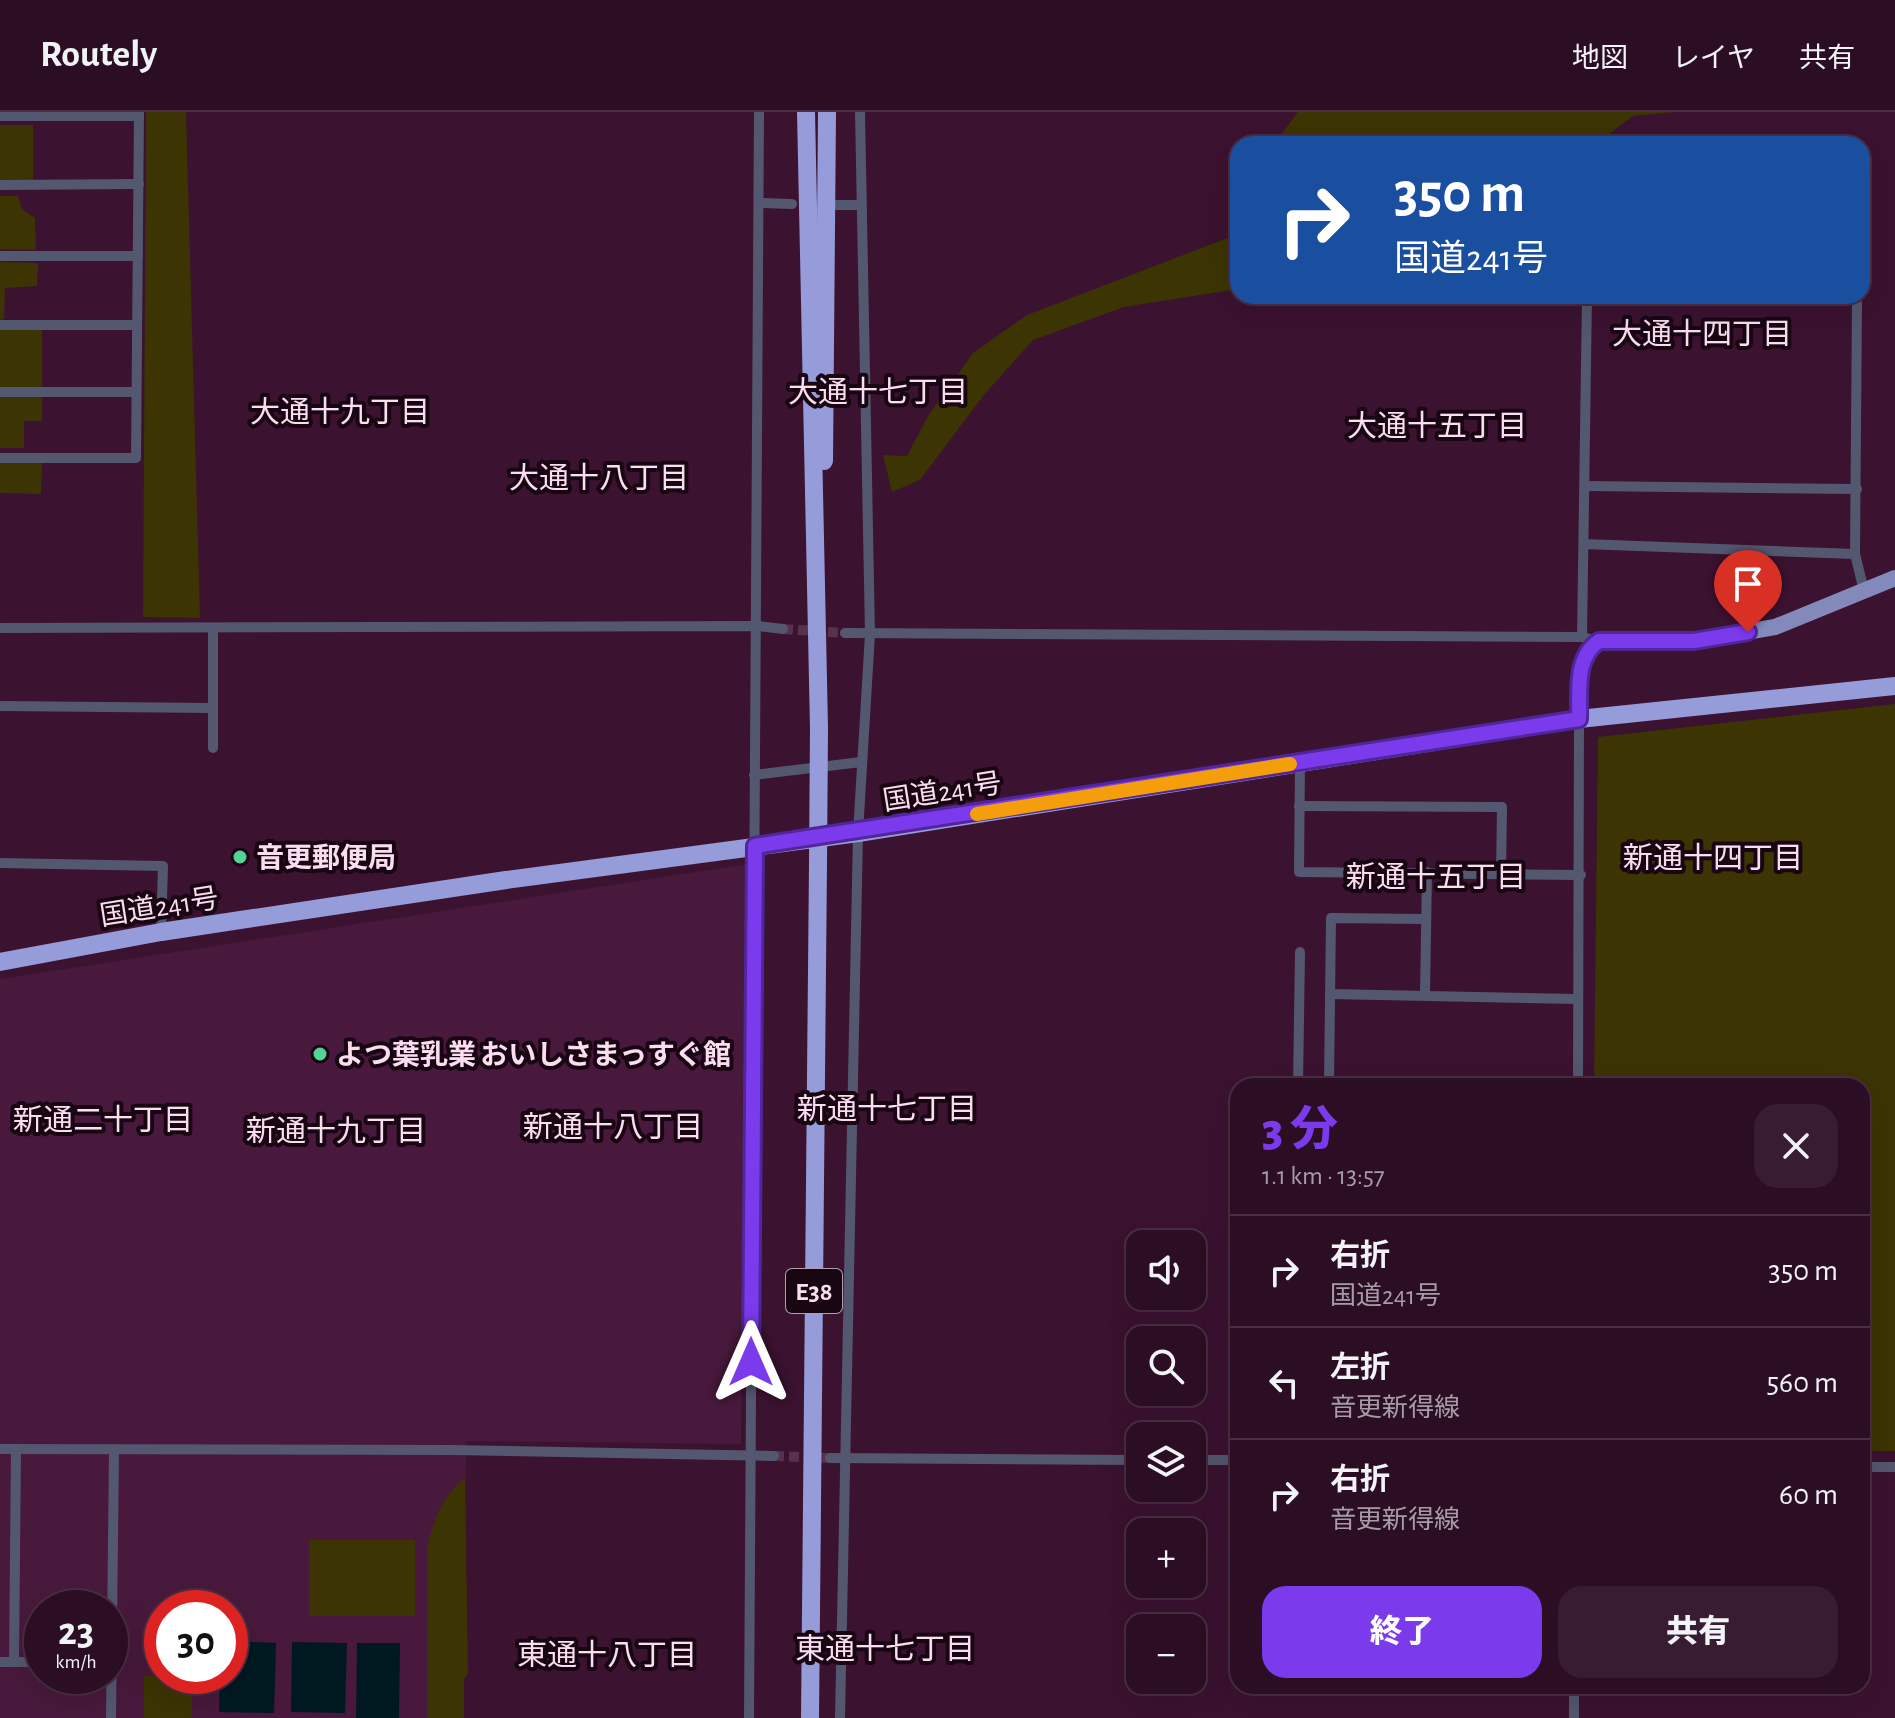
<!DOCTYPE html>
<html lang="ja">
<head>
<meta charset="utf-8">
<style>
	body { margin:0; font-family:"Alegreya Sans","Noto Sans JP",sans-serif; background:#381c31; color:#f1f3f6; height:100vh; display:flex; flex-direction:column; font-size:30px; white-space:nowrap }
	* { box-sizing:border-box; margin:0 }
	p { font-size:26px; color:#a69ca6 }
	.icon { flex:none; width:44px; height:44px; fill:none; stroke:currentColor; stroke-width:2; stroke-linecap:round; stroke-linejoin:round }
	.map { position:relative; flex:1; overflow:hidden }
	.details { position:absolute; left:1230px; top:966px; width:640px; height:616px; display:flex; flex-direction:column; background:#2c0e24; border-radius:24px; box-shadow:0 8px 32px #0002,0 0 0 2px #482e41 }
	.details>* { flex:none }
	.banner { position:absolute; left:1230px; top:24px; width:640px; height:168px; border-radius:24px; box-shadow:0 8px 32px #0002,0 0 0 2px #482e41; background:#1a4fa0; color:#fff; overflow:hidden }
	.tools { position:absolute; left:1126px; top:1118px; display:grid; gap:16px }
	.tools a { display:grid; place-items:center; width:80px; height:80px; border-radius:16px; background:#2c0e24; box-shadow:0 8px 32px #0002,0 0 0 2px #482e41; font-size:40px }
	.speed { position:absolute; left:24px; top:1478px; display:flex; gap:16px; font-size:40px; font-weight:700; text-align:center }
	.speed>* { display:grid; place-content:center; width:104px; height:104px; border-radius:50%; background:#2c0e24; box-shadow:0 8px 32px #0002,0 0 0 2px #482e41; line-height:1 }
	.speed small { font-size:20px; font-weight:400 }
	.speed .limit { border:12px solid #d22; background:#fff; color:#111 }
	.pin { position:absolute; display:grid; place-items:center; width:68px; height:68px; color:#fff; margin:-82px -34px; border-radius:50% 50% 50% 0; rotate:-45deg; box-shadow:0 0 8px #0007 }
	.pin .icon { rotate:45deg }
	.me { position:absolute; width:88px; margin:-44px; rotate:0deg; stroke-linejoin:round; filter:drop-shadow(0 0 6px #0008) }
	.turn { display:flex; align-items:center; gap:28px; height:168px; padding:0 32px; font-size:36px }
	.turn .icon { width:104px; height:104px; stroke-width:2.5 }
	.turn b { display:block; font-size:56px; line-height:68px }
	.round { display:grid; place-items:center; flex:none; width:84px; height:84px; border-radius:24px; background:#381c31 }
	.summary { display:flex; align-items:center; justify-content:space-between; height:136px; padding:0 32px }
	h1 { font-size:48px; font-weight:800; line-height:60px; color:#7c3aed }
	.primary-button { display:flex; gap:16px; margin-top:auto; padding:16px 32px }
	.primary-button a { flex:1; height:92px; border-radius:24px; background:#7c3aed; color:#fff; font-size:32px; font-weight:800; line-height:92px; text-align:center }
	.primary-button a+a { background:#381c31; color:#f1f3f6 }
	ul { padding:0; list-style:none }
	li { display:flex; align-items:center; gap:24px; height:112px; padding:0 32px; border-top:2px solid #482e41 }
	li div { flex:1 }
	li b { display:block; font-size:30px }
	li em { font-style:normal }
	header { display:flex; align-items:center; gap:48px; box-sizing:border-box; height:112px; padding:0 40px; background:#2c0e24; border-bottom:2px solid #482e41 }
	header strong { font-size:38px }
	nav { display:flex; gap:44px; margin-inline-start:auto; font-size:28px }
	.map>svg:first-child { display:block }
</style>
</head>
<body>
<header>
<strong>Routely</strong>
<nav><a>地図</a><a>レイヤ</a><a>共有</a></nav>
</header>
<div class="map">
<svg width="1895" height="1606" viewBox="0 0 1895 1606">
	<rect width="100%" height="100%" fill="#3b1230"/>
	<path fill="#48193c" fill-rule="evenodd" d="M747 752 741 1332 466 1329 463 1606H0V867ZM42 1496H110V1564H42ZM162 1496H230V1564H162Z"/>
	<g fill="#3c3402">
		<polygon points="146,0 186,0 200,506 143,505"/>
		<polygon points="1298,0 1675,0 1633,4 1596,32 1274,32"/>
		<rect x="0" y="13" width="33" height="55"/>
		<polygon points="0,84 18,84 22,97 35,106 36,138 0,137"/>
		<polygon points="1238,122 1238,177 1124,195 1033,228 983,284 920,368 892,380 883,343 907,344 928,304 973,241 1027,203"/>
		<polygon points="0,150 38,151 37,174 5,176 4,207 0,208"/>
		<rect x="0" y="218" width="42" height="58"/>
		<polygon points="0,284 42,284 42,309 24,309 24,336 0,336"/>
		<polygon points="0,349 42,349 41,382 0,381"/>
		<polygon points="1895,592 1895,1339 1862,1339 1862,974 1594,974 1598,625"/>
		<path d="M465 1366 468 1562 464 1567V1606H427V1435C434 1407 442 1384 465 1366Z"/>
		<rect x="309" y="1428" width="106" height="76"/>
		<polygon points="144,1563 192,1564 192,1606 144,1606"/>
	</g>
	<g fill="#001921">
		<polygon points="230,1529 276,1531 274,1601 219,1600 220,1564 230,1564"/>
		<polygon points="292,1530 347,1531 345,1601 291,1600"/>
		<polygon points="357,1531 400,1531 399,1606 356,1606"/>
	</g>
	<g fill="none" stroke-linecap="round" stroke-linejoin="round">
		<g stroke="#58314d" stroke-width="10" stroke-dasharray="10 5" stroke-linecap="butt">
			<polyline points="783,517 845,521"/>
			<polyline points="774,1344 830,1346"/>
		</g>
		<g stroke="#545770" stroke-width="10">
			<polyline points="0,4 139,4"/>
			<polyline points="0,73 139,72"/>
			<polyline points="761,91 792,92"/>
			<polyline points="836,93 861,93"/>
			<polyline points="0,144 138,144"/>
			<polyline points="1857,190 1855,442 1864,479"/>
			<polyline points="0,213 137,213"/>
			<polyline points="0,280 136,280"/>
			<polyline points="0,346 136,346 139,0"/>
			<polyline points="1586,374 1857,377"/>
			<polyline points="1584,432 1855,442"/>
			<polyline points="0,516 758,514 783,517"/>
			<polyline points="845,521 1582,525 1599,529"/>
			<polyline points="1582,525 1587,184"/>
			<polyline points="0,594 213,596"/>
			<polyline points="213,636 213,516"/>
			<polyline points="1300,651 1299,760 1581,763"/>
			<polyline points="754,663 861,650"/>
			<polyline points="1299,694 1502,695 1501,762"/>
			<polyline points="0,751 163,754 161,820"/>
			<polyline points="1426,807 1331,806 1329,971 1492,974"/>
			<polyline points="1330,882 1578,887"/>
			<polyline points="1425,883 1427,760"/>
			<polyline points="1298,974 1300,840"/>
			<polyline points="1578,974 1579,607"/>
			<polyline points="0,1337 451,1338 774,1344"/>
			<polyline points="830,1346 1140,1348"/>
			<polyline points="1192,1348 1238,1348"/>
			<polyline points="1862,1355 1895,1355"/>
			<polyline points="0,1550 42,1550"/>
			<polyline points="14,1550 16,1337"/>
			<polyline points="111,1606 114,1339"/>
			<polyline points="749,1606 759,0"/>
			<polyline points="840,1606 858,721 870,522 860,0"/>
			<polyline points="1574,1606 1574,1574"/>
		</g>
		<path stroke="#8389bb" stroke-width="16" d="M1579 607C1580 579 1574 546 1599 529H1694L1775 515 1895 466"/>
		<g stroke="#969cd9" stroke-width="18">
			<polyline points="806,0 819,616"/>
			<polyline points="824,349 827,0"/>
			<polyline points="0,850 161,820 506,768 858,721 1579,607 1895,574"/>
			<polyline points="810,1606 818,751"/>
		</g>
		<polyline stroke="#969cd9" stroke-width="18" points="818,751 819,616"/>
	</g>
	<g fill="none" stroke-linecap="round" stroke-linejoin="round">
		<defs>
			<path id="route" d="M751 1250 755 734 1579 607C1580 580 1574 546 1599 529H1694L1748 520"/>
		</defs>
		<use href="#route" stroke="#51269a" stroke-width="20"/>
		<use href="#route" stroke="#7c3aed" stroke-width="14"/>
		<polyline stroke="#f59e0b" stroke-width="14" points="977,702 1290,652"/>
	</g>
	<g fill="#54d396" stroke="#180613" stroke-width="3">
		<circle cx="240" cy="745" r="8"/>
		<circle cx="320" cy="942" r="8"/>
	</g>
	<g text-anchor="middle" stroke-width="8" stroke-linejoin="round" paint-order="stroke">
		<rect fill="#180613" stroke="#b69dae" stroke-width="2" x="786" y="1157" width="56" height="44" rx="6"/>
		<g font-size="26" font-weight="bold" fill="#fadef0">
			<text x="814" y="1188">E38</text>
		</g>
		<g font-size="28" fill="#fadef0" stroke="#180613">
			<text transform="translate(942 679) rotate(-9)" y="10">国道241号</text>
			<text transform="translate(159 794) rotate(-9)" y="10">国道241号</text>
		</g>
		<g font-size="28" font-weight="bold" fill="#fadef0" stroke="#180613" text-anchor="start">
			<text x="256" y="755">音更郵便局</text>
			<text x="336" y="952">よつ葉乳業 おいしさまっすぐ館</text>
		</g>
		<g font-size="30" fill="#fadef0" stroke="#180613">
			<text x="1702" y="232">大通十四丁目</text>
			<text x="878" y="290">大通十七丁目</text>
			<text x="340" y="310">大通十九丁目</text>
			<text x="1437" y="324">大通十五丁目</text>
			<text x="599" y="376">大通十八丁目</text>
			<text x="1713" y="756">新通十四丁目</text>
			<text x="1436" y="775">新通十五丁目</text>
			<text x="887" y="1007">新通十七丁目</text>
			<text x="103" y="1018">新通二十丁目</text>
			<text x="613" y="1025">新通十八丁目</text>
			<text x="336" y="1029">新通十九丁目</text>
			<text x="885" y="1547">東通十七丁目</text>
			<text x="607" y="1553">東通十八丁目</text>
		</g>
	</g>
</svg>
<div class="tools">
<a><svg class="icon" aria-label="sound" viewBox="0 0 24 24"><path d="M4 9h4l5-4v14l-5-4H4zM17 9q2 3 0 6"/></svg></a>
<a><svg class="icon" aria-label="search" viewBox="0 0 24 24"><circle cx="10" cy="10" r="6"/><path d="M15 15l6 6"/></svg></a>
<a><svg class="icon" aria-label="layers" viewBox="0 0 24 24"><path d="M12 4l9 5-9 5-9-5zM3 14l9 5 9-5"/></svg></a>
<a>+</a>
<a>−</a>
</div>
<div class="speed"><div>23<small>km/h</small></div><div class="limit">30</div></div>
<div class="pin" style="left:1748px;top:520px;background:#d93025"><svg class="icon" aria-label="arrive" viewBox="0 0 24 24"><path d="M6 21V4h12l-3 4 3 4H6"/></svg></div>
<svg class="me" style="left:751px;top:1250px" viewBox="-20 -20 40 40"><path d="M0-17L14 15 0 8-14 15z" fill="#7c3aed" stroke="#fff" stroke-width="4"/></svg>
<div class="banner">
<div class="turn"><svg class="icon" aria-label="right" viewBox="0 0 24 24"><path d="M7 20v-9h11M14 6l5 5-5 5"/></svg><div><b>350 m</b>国道241号</div></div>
</div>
<section class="details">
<div class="summary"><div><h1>3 分</h1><p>1.1 km · 13:57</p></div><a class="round"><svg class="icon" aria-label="close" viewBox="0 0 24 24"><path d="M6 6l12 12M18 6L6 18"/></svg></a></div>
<ul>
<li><svg class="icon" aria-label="right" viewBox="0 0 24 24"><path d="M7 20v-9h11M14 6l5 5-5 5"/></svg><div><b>右折</b><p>国道241号</p></div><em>350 m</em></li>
<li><svg class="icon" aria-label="left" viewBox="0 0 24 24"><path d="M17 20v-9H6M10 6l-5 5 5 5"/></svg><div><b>左折</b><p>音更新得線</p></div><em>560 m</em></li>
<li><svg class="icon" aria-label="right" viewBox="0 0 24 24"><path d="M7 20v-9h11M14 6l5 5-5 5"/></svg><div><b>右折</b><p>音更新得線</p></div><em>60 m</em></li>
</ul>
<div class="primary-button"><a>終了</a><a>共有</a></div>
</section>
</div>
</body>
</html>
